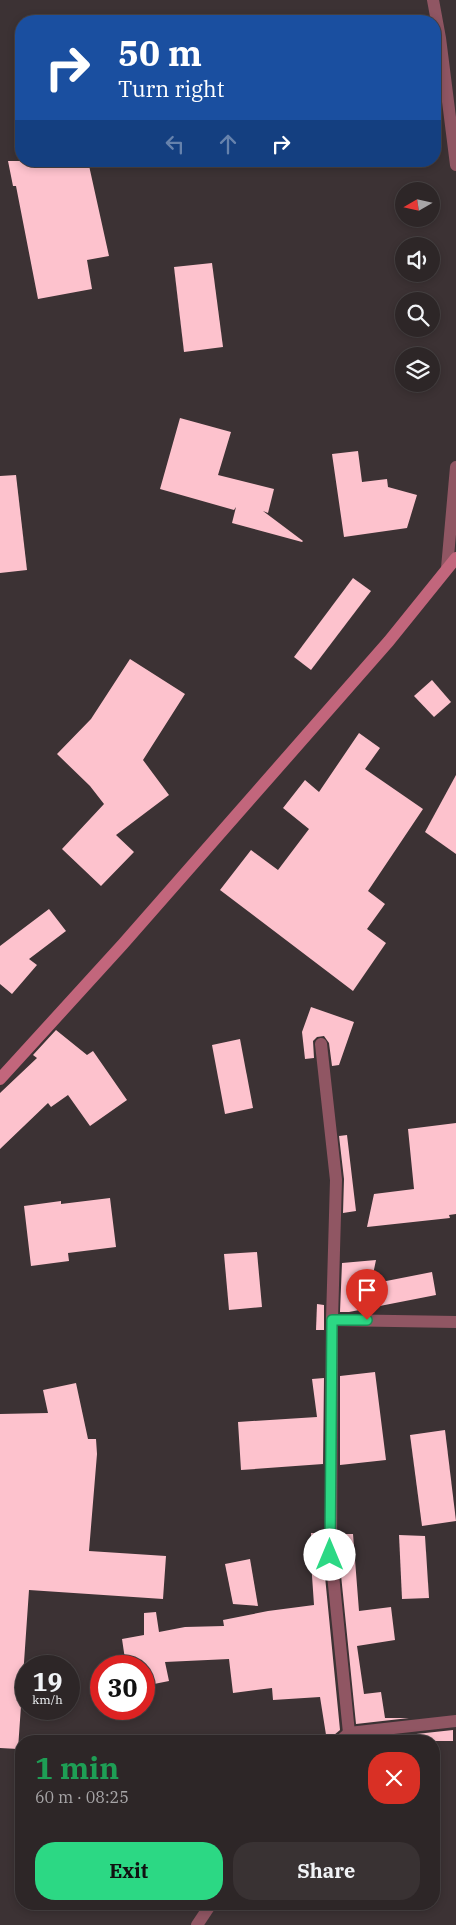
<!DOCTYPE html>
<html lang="en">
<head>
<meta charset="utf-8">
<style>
	body { margin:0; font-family:"IBM Plex Serif",serif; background:#393233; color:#f1f3f6; height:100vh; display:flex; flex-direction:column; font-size:19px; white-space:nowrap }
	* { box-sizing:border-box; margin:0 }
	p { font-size:16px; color:#a7a5a7 }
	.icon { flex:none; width:28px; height:28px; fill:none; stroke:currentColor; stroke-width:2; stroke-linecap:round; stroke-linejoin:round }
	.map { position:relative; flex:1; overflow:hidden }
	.sheet { position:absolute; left:15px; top:1735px; width:425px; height:175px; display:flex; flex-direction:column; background:#2d2627; border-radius:20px; box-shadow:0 2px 8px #0003,0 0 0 1px #484344 }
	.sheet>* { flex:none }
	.guide { position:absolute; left:15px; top:15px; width:426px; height:152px; border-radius:20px; box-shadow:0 2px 8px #0003,0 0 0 1px #484344; background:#1a4fa0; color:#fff; overflow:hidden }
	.needle { width:32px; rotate:261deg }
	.tools { position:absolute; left:395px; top:182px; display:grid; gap:10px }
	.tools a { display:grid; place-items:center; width:45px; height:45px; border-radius:50%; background:#2d2627; box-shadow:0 2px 8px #0003,0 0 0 1px #484344; font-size:25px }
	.speed { position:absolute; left:15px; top:1655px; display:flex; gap:10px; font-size:25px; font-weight:700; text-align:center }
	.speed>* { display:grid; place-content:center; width:65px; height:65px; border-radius:50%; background:#2d2627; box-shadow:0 2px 8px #0003,0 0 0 1px #484344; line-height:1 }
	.speed small { font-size:12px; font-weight:400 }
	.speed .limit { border:8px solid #d22; background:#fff; color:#111 }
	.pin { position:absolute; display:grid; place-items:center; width:42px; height:42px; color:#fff; margin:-51px -21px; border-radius:50% 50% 50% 0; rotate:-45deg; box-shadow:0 0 5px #0007 }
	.pin .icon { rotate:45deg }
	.me { position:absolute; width:55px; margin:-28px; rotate:0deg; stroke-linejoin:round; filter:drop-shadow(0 0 4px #0008) }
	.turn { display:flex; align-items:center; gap:18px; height:105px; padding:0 20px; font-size:22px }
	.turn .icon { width:65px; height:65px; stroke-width:2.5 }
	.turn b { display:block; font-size:35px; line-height:42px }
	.lanes { display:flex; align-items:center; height:48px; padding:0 20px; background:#0003; justify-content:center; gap:25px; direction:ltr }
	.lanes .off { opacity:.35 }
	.round { display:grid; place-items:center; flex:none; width:52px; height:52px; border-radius:20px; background:#393233 }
	.headline { display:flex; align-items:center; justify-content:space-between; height:85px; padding:0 20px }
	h1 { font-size:30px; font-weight:700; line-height:38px; color:#1e9e55 }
	.cta { display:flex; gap:10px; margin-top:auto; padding:10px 20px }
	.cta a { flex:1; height:58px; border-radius:20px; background:#2cd884; color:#111; font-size:20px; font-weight:700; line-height:58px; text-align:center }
	.cta a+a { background:#393233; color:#f1f3f6 }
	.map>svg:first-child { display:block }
</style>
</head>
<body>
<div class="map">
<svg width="456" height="1925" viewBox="0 0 456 1925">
	<rect width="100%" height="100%" fill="#3c3234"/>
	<g fill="#fdc2cd">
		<polygon points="8,161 88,161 109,256 87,260 92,289 38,299 16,186 13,186"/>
		<polygon points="212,263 223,347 184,352 174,267"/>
		<polygon points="180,418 231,432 218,475 274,489 268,513 263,511 303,541 302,542 232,523 236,507 234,510 160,489"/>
		<polygon points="358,451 362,482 387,479 388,487 417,495 407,528 344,537 332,454"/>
		<polygon points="16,475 27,570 0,573 0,476"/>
		<polygon points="353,578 371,591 311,670 294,657"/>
		<polygon points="130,659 185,694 143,760 169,795 116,835 134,852 101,886 62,849 104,804 90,786 57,754 91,719"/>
		<polygon points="432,680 451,702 434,717 414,696"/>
		<polygon points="359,733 380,748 365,769 423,809 368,891 385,904 367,929 386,943 353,991 220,890 251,850 278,870 309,829 283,808 305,780 319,792"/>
		<polygon points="456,775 456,854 425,832"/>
		<polygon points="49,909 66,931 29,959 37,965 12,994 0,984 0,946"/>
		<polygon points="311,1007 354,1022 339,1065 332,1066 329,1043 324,1036 317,1037 313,1041 314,1058 305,1059 302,1032"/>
		<polygon points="56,1030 87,1055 93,1051 127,1100 90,1126 68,1095 51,1107 48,1103 0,1149 0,1093 37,1058 33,1055"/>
		<polygon points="240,1039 253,1108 225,1114 212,1045"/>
		<polygon points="456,1123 456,1214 449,1215 450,1218 367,1227 374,1194 414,1189 408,1129"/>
		<polygon points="347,1135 356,1211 343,1213 344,1179 339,1136"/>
		<polygon points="110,1198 116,1247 68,1253 69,1261 31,1266 24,1206 61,1201 61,1204"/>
		<polygon points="257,1252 262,1307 229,1310 224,1254"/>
		<polygon points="376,1260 371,1284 432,1272 436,1295 349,1312 340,1312 342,1263"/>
		<polygon points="317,1304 324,1305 324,1330 316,1330"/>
		<polygon points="375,1372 386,1460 340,1465 340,1376"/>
		<polygon points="324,1378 323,1467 323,1464 241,1470 238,1422 317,1417 312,1379"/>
		<polygon points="76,1383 88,1439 96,1439 97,1454 89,1551 166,1556 163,1599 29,1590 18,1749 0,1748 0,1414 48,1413 43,1390"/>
		<polygon points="445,1430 456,1521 422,1526 410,1435"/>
		<polygon points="311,1533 323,1533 323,1556 340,1730 334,1735 332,1741 327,1741 320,1697 273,1700 272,1688 233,1693 229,1659 165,1662 169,1681 144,1686 144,1666 126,1666 122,1639 144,1635 144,1613 156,1612 159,1632 185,1627 224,1626 223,1620 268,1611 314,1605 311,1561"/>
		<polygon points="339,1534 353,1534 359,1611 391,1607 395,1640 357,1646 364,1694 381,1692 385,1718 409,1718 356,1724 339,1555"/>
		<polygon points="399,1535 425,1536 429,1598 402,1599"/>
		<polygon points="250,1559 258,1606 233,1604 225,1564"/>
		<polygon points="453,1730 453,1741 352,1741"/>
	</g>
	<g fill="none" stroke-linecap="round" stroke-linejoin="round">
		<g stroke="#905663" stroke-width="12">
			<polyline points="433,0 440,38 456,165"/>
			<polyline points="447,568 456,467"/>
			<polyline points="321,1044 336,1180 332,1320 331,1555 349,1733"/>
			<polyline points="332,1320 456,1322"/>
			<polyline points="340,1741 349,1733 456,1721"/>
			<polyline points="197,1925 211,1904"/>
		</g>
		<polyline stroke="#c2667c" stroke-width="12" points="0,1079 123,944 389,641 456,558"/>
	</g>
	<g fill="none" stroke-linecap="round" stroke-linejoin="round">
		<defs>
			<polyline id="route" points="330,1555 332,1320 367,1320"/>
		</defs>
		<use href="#route" stroke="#1d8c56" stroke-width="12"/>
		<use href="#route" stroke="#2cd884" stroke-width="9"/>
	</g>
</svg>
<div class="tools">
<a><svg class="needle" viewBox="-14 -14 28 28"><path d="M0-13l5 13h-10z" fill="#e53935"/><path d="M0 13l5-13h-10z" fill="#a7a5a7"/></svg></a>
<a><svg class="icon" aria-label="sound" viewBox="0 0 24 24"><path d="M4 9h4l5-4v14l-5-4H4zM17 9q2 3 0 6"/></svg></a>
<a><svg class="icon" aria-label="search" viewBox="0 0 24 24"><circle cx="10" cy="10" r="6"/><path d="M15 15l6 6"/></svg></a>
<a><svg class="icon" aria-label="layers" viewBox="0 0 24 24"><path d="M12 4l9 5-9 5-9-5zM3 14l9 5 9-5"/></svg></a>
</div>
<div class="speed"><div>19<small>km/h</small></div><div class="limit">30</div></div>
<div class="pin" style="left:367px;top:1320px;background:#d93025"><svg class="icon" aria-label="arrive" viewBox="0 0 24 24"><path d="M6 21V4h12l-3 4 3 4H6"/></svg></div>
<svg class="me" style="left:330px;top:1555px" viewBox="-20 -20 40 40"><circle r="19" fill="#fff"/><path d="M0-13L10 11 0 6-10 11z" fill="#2cd884"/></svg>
<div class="guide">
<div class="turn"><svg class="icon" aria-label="right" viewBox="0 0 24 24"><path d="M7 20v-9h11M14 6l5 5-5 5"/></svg><div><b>50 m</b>Turn right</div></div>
<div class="lanes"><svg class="icon off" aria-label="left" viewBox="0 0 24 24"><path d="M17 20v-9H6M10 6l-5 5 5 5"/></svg><svg class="icon off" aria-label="ahead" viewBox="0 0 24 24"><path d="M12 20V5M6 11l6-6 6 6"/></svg><svg class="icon" aria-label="right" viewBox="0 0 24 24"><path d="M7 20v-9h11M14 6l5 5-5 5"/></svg></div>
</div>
<section class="sheet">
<div class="headline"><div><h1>1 min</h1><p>60 m · 08:25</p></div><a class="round" style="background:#d93025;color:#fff"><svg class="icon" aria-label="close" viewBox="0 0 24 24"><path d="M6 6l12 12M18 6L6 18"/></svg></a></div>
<div class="cta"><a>Exit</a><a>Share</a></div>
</section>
</div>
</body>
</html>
